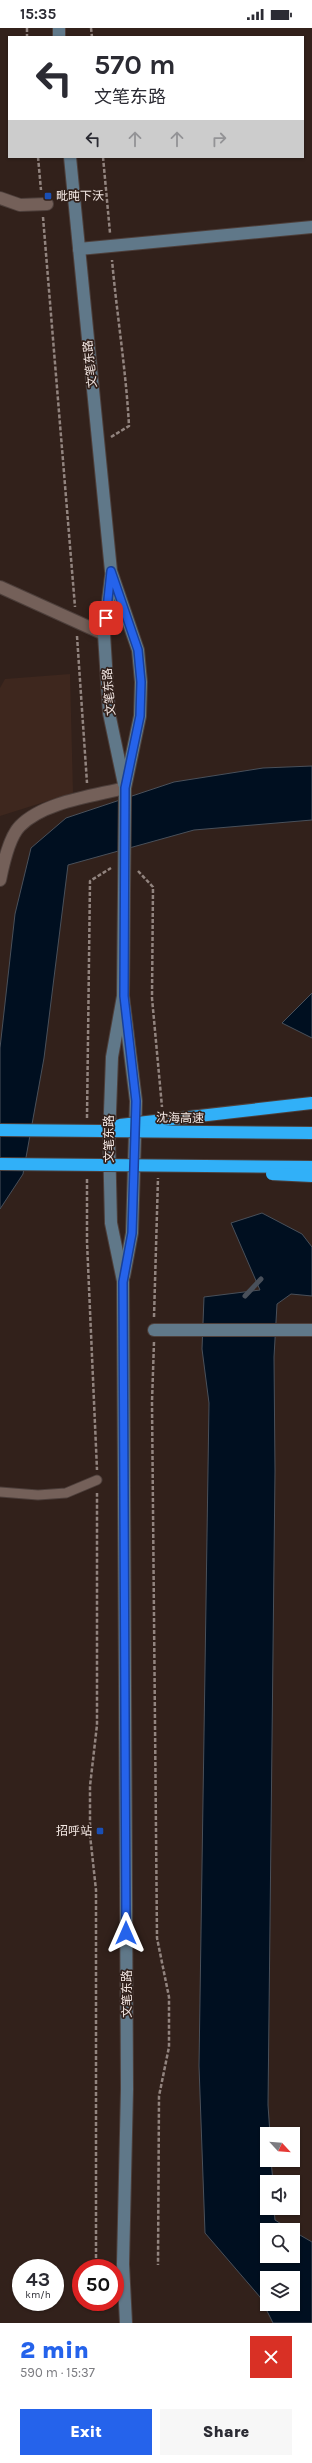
<!DOCTYPE html>
<html lang="en">
<head>
<meta charset="utf-8">
<style>
	body { margin:0; font-family:Karla,"Noto Sans SC",sans-serif; background:#f7f7f7; color:#2b2b33; height:100vh; display:flex; flex-direction:column; font-size:15px; white-space:nowrap }
	* { box-sizing:border-box; margin:0 }
	p { font-size:13px; color:#7c7c81 }
	.icon { flex:none; width:22px; height:22px; fill:none; stroke:currentColor; stroke-width:2; stroke-linecap:round; stroke-linejoin:round }
	.map { position:relative; height:2295px; overflow:hidden }
	.side { display:flex; flex-direction:column; background:#fff; flex:1 }
	.side>* { flex:none }
	.guide { position:absolute; left:8px; top:8px; width:296px; height:122px; border-radius:0px; box-shadow:0 1px 3px #0004; background:#fff; color:#2b2b33; overflow:hidden }
	.needle { width:26px; rotate:116deg }
	.fabs { position:absolute; left:260px; top:2099px; display:grid; gap:8px }
	.fabs a { display:grid; place-items:center; width:40px; height:40px; border-radius:0px; background:#fff; box-shadow:0 1px 3px #0004; font-size:20px }
	.speed { position:absolute; left:12px; top:2231px; display:flex; gap:8px; font-size:20px; font-weight:700; text-align:center }
	.speed>* { display:grid; place-content:center; width:52px; height:52px; border-radius:50%; background:#fff; box-shadow:0 1px 3px #0004; line-height:1 }
	.speed small { font-size:10px; font-weight:400 }
	.speed .limit { border:6px solid #d22; background:#fff; color:#111 }
	.pin { position:absolute; display:grid; place-items:center; width:34px; height:34px; color:#fff; margin:-17px; border-radius:8px; box-shadow:0 2px 6px #0006 }
	.me { position:absolute; width:44px; margin:-22px; rotate:0deg; stroke-linejoin:round; filter:drop-shadow(0 0 3px #0008) }
	.turn { display:flex; align-items:center; gap:14px; height:84px; padding:0 20px; font-size:18px }
	.turn .icon { width:52px; height:52px; stroke-width:2.5 }
	.turn b { display:block; font-size:28px; line-height:34px }
	.lanes { display:flex; align-items:center; height:38px; padding:0 20px; background:#0003; justify-content:center; gap:20px; direction:ltr }
	.lanes .off { opacity:.35 }
	.round { display:grid; place-items:center; flex:none; width:42px; height:42px; border-radius:0px; background:#f7f7f7 }
	.summary { display:flex; align-items:center; justify-content:space-between; height:68px; padding:0 20px }
	h1 { font-size:24px; font-weight:800; line-height:30px; color:#2563eb }
	.primary-button { display:flex; gap:8px; margin-top:auto; padding:8px 20px }
	.primary-button a { flex:1; height:46px; border-radius:0px; background:#2563eb; color:#fff; font-size:16px; font-weight:800; line-height:46px; text-align:center }
	.primary-button a+a { background:#f7f7f7; color:#2b2b33 }
	.status { display:flex; justify-content:space-between; align-items:center; height:28px; padding:0 20px; background:#fff; direction:ltr }
	.status svg { height:11px; fill:currentColor }
	.map>svg:first-child { display:block }
</style>
</head>
<body>
<div class="status"><b>15:35</b><svg viewBox="0 0 49 12"><path d="M0 12V9h3v3zM5 12V6h3v6zM10 12V3h3v9zM15 12V0h3v12zM26 1h20v11H26zM47 4h2v5h-2z"/></svg></div>
<div class="map">
<svg width="312" height="2295" viewBox="0 0 312 2295">
	<rect width="100%" height="100%" fill="#32211b"/>
	<polygon fill="#3e271e" points="70,646 73,765 0,788 0,660 5,651"/>
	<g fill="#000f20" stroke="#49505a" fill-rule="evenodd">
		<polygon points="312,738 312,792 194,802 68,837 44,1030 23,1146 0,1181 0,1020 15,886 31,820 66,790 174,754 263,740"/>
		<polygon points="312,965 312,1010 282,995"/>
		<path d="M262 1185 302 1206 312 1219V1268L291 1266 277 1276 274 1329 275 1443 268 2077 270 2106H267V2132H271L273 2154H267V2180H274L275 2192 291 2202H267V2228H293V2203L312 2214V2295H273L260 2269 205 2205 199 2038 209 1375 202 1321 204 1269 260 1262 231 1195ZM267 2250H293V2276H267Z"/>
	</g>
	<g fill="none" stroke-linecap="round" stroke-linejoin="round">
		<polyline stroke="#49505a" stroke-width="5" points="245,1268 261,1251"/>
		<defs>
			<polyline id="lane" points="0,1464 38,1467 66,1465 97,1452"/>
			<g id="street">
				<polyline points="0,170 20,177 47,176"/>
				<polyline points="0,559 104,606"/>
				<path d="M0 852C3 837 9 809 20 798 43 774 93 768 125 760"/>
			</g>
			<g id="secondary">
				<polyline points="59,0 59,9"/>
				<polyline points="70,129 111,543 138,622 141,654 140,688 125,760 123,968 136,1073 132,1205 124,1248"/>
				<polyline points="79,221 312,199"/>
				<polyline points="111,548 104,606 109,685 124,756"/>
				<polyline points="123,968 112,1029 109,1111 111,1195 123,1253 127,2061 123,2236 126,2295"/>
				<polyline points="154,1302 312,1302"/>
			</g>
		</defs>
		<use href="#lane" stroke="#4d3f3b" stroke-width="11"/>
		<use href="#street" stroke="#4d3f3b" stroke-width="14"/>
		<use href="#secondary" stroke="#4d3f3b" stroke-width="14"/>
		<g stroke="#92847f" stroke-width="2.5" stroke-dasharray="4 2" stroke-linecap="butt">
			<polyline points="27,0 27,9"/>
			<polyline points="91,0 92,9"/>
			<polyline points="38,129 41,162"/>
			<polyline points="103,129 110,205"/>
			<polyline points="43,189 75,579"/>
			<path d="M111 409 129 398C126 342 117 288 112 232"/>
			<polyline points="77,608 87,755"/>
			<polyline points="138,843 153,859 152,970 162,1079"/>
			<polyline points="87,1090 90,853 111,840"/>
			<polyline points="87,1151 87,1214 97,1442"/>
			<polyline points="154,1289 158,1150"/>
			<polyline points="154,1314 152,1374 157,1910 169,1969 169,2019 159,2068 158,2237"/>
			<polyline points="96,2236 96,1862 90,1807 90,1758 97,1697 97,1465"/>
		</g>
		<use href="#lane" stroke="#746059" stroke-width="9"/>
		<use href="#street" stroke="#746059" stroke-width="12"/>
		<use href="#secondary" stroke="#607889" stroke-width="12"/>
		<defs>
			<g id="highway-bridge">
				<polyline points="120,1097 312,1075"/>
				<polyline points="0,1102 312,1105"/>
				<polyline points="0,1136 312,1139"/>
				<polyline points="272,1146 312,1148"/>
			</g>
		</defs>
		<use href="#highway-bridge" stroke="#4d3f3b" stroke-width="14" stroke-linecap="butt"/>
		<use href="#highway-bridge" stroke="#31b0f8" stroke-width="12"/>
	</g>
	<g fill="none" stroke-linecap="round" stroke-linejoin="round">
		<defs>
			<polyline id="route" points="106,590 111,543 138,622 141,654 140,688 125,760 124,968 136,1073 132,1205 123,1254 126,1905"/>
		</defs>
		<use href="#route" stroke="#184099" stroke-width="10"/>
		<use href="#route" stroke="#2563eb" stroke-width="7"/>
	</g>
	<g fill="#1a4fb4" stroke="#32211b" stroke-width="1.5">
		<rect x="44" y="164" width="8" height="8" rx="2"/>
		<rect x="96" y="1799" width="8" height="8" rx="2"/>
	</g>
	<g text-anchor="middle" stroke-width="3.5" stroke-linejoin="round" paint-order="stroke">
		<g font-size="12" fill="#f3e7e3" stroke="#32211b" text-anchor="start">
			<text x="56" y="172">毗旽下沃</text>
			<text x="92" y="1807" text-anchor="end">招呼站</text>
		</g>
		<g font-size="12" fill="#f3e7e3" stroke="#32211b">
			<text transform="translate(90 336) rotate(-96)" y="4">文笔东路</text>
			<text transform="translate(109 664) rotate(-95)" y="4">文笔东路</text>
			<text transform="translate(180 1090) rotate(1)" y="4">沈海高速</text>
			<text transform="translate(109 1111) rotate(-90)" y="4">文笔东路</text>
			<text transform="translate(127 1966) rotate(-90)" y="4">文笔东路</text>
		</g>
	</g>
</svg>
<div class="fabs">
<a><svg class="needle" viewBox="-14 -14 28 28"><path d="M0-13l5 13h-10z" fill="#e53935"/><path d="M0 13l5-13h-10z" fill="#7c7c81"/></svg></a>
<a><svg class="icon" aria-label="sound" viewBox="0 0 24 24"><path d="M4 9h4l5-4v14l-5-4H4zM17 9q2 3 0 6"/></svg></a>
<a><svg class="icon" aria-label="search" viewBox="0 0 24 24"><circle cx="10" cy="10" r="6"/><path d="M15 15l6 6"/></svg></a>
<a><svg class="icon" aria-label="layers" viewBox="0 0 24 24"><path d="M12 4l9 5-9 5-9-5zM3 14l9 5 9-5"/></svg></a>
</div>
<div class="speed"><div>43<small>km/h</small></div><div class="limit">50</div></div>
<div class="pin" style="left:106px;top:590px;background:#d93025"><svg class="icon" aria-label="arrive" viewBox="0 0 24 24"><path d="M6 21V4h12l-3 4 3 4H6"/></svg></div>
<svg class="me" style="left:126px;top:1905px" viewBox="-20 -20 40 40"><path d="M0-17L14 15 0 8-14 15z" fill="#2563eb" stroke="#fff" stroke-width="4"/></svg>
<div class="guide">
<div class="turn"><svg class="icon" aria-label="left" viewBox="0 0 24 24"><path d="M17 20v-9H6M10 6l-5 5 5 5"/></svg><div><b>570 m</b>文笔东路</div></div>
<div class="lanes"><svg class="icon" aria-label="left" viewBox="0 0 24 24"><path d="M17 20v-9H6M10 6l-5 5 5 5"/></svg><svg class="icon off" aria-label="ahead" viewBox="0 0 24 24"><path d="M12 20V5M6 11l6-6 6 6"/></svg><svg class="icon off" aria-label="ahead" viewBox="0 0 24 24"><path d="M12 20V5M6 11l6-6 6 6"/></svg><svg class="icon off" aria-label="right" viewBox="0 0 24 24"><path d="M7 20v-9h11M14 6l5 5-5 5"/></svg></div>
</div>
</div>
<section class="side">
<div class="summary"><div><h1>2 min</h1><p>590 m · 15:37</p></div><a class="round" style="background:#d93025;color:#fff"><svg class="icon" aria-label="close" viewBox="0 0 24 24"><path d="M6 6l12 12M18 6L6 18"/></svg></a></div>
<div class="primary-button"><a>Exit</a><a>Share</a></div>
</section>
</body>
</html>
